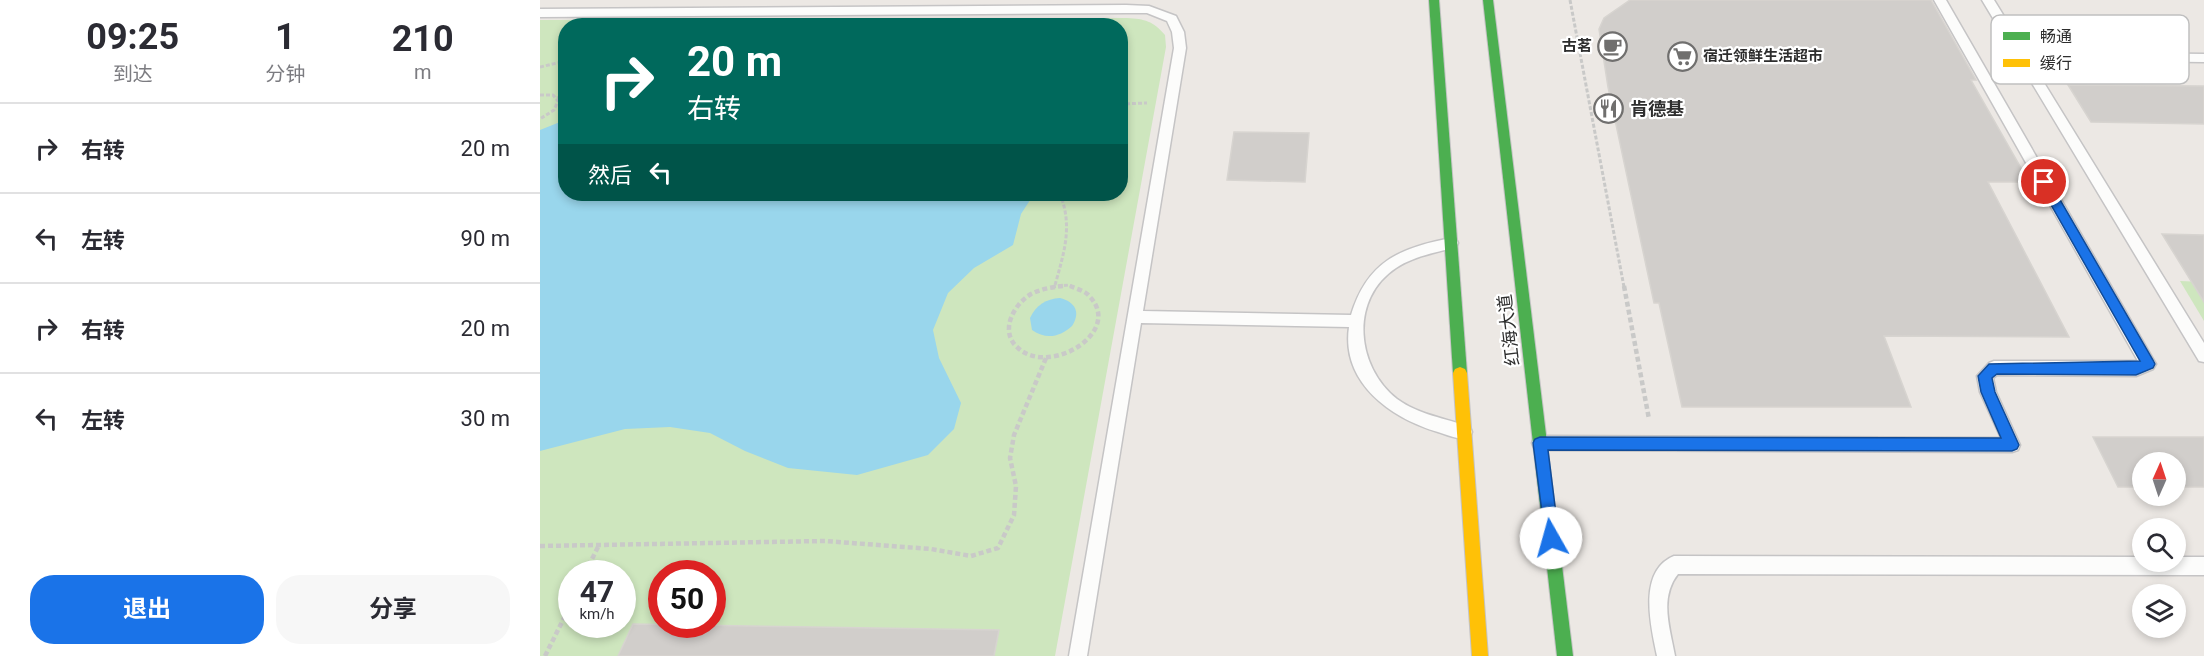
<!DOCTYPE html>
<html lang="zh">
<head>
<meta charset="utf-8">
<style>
	body { margin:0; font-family:Roboto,"Noto Sans SC",sans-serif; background:#f7f7f7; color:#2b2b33; height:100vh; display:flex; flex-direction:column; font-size:22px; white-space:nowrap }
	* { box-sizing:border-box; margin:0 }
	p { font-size:20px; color:#7c7c81 }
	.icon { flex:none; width:33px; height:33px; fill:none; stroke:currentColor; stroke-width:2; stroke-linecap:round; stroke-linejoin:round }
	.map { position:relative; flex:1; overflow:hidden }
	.panel { display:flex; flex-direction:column; background:#fff; width:540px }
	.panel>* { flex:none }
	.top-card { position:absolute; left:18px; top:18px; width:570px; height:183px; border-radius:24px; box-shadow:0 3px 9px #0003; background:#00695c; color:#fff; overflow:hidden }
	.needle { width:39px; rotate:3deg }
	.fabs { position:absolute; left:1592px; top:452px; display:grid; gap:12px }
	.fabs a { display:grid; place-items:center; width:54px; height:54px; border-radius:50%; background:#fff; box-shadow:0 3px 9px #0003; font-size:30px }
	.speed { position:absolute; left:18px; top:560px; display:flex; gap:12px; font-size:30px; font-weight:700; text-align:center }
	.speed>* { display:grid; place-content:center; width:78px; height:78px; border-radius:50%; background:#fff; box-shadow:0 3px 9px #0003; line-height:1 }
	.speed small { font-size:15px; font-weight:400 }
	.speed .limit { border:9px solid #d22; background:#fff; color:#111 }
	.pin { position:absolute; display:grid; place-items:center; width:51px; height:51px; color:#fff; margin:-26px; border:3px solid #fff; border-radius:50%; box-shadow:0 2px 6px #0007 }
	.me { position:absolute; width:66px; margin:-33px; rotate:353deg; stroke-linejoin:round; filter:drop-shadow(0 0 4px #0008) }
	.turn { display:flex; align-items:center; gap:21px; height:126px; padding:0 30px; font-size:27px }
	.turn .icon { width:78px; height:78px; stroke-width:2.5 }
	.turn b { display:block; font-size:42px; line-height:51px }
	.then { display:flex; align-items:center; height:57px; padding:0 30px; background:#0003; gap:12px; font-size:22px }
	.eta { display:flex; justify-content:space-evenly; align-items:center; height:102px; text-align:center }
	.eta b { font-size:36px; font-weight:700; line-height:42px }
	.cta { display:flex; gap:12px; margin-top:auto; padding:12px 30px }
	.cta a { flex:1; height:69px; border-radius:24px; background:#1a73e8; color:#fff; font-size:24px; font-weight:700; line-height:69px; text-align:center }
	.cta a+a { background:#f7f7f7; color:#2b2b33 }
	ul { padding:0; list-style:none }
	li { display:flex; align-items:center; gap:18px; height:90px; padding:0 30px; border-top:2px solid #e1e1e2 }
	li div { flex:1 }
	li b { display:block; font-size:22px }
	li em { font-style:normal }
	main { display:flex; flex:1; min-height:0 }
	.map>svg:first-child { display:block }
</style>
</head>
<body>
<main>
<section class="panel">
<div class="eta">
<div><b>09:25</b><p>到达</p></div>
<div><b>1</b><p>分钟</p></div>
<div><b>210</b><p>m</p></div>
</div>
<ul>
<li><svg class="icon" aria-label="right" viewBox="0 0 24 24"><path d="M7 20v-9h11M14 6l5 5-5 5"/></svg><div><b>右转</b></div><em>20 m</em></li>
<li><svg class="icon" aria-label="left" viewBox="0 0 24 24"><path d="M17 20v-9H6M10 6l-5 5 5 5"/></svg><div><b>左转</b></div><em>90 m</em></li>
<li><svg class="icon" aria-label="right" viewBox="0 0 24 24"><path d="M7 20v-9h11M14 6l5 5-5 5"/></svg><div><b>右转</b></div><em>20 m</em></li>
<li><svg class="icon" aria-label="left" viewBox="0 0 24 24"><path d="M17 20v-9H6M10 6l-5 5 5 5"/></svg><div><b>左转</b></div><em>30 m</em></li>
</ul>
<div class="cta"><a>退出</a><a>分享</a></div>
</section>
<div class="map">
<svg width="1664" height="656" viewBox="0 0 1664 656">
	<rect width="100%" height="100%" fill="#ece8e4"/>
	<g fill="#cee6be" fill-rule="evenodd">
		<path d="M587 18C605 19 613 21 625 35L626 47 515 656H0V20ZM26 26H580V194H26ZM32 573H82V624H32ZM122 573H172V624H122Z"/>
		<polygon points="1640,281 1664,282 1664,321"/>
	</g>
	<g fill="#99d6ec">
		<polygon points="25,120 26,194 494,194 481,214 473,245 434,268 408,293 393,330 399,358 421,403 414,429 388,455 317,475 248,468 205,451 170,433 130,427 85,429 0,451 0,130"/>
		<path d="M520 298C535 302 541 312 532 326 520 337 506 340 492 330L490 318C496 305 506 299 520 298Z"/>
	</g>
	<g fill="#d1cecb" stroke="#d7d4d0" stroke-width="1.5">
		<polygon points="1090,0 1391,0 1436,80 1431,80 1489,182 1448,182 1529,337 1344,336 1371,407 1142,407 1119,303 1114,303 1068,87 1059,29 1064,18"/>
		<polygon points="1528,85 1664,86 1664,124 1551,122"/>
		<polygon points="694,132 769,133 765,182 687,180"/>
		<polygon points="1622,234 1664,235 1664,302"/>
		<polygon points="1553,437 1664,437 1664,487 1635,487 1635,462 1602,462 1602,487 1578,487"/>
		<polygon points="93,624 272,627 459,630 454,656 78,656"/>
	</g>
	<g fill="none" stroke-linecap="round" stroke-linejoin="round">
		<defs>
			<g id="lane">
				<polygon points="1394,0 1406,0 1613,359 1616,364 1613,369 1596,376 1457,375 1453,378 1456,392 1480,445 1478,450 1472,452 1000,450 994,448 992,443 994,438 1000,436 1461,438 1440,392 1437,376 1449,363 1454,361 1598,361"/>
				<polygon points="1442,0 1454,0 1486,52 1664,54 1664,62 1490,60 1664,343 1664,362 1659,361"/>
				<path d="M586 5 609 6 636 16 644 32 646 48 603 311 811 315C827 262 859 248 911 238L916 239 918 243 916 247C895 253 874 256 856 268 809 299 816 367 857 399 879 415 905 418 930 427L932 432 930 437C920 441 908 435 898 432 851 418 801 383 809 327L601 323 547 656H529L634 48 632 32 627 21 607 13H586L0 17V9Z"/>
				<path d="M1134 556 1602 557V561H1635V557H1664V575L1138 574C1119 598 1130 628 1135 656H1117C1111 627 1097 571 1134 556Z"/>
			</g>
			<g id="fast">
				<polygon points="889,0 899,0 927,373 925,377 920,379 915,377 913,373"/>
				<polygon points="943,0 953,0 1033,656 1017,656"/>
			</g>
			<polygon id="slow" points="920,367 925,369 927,373 948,656 932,656 913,373 915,369"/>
		</defs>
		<use href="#lane" stroke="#c5c4c5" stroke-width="3"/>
		<use href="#fast" stroke="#c5c4c5" stroke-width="2"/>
		<use href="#slow" stroke="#c5c4c5" stroke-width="2"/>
		<g stroke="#c9c9c8" stroke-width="3" stroke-dasharray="4 2" stroke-linecap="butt">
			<polyline points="1030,0 1084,287"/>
			<polyline points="0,67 26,61"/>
			<polyline points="0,95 13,95 18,101 14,110 0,119"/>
			<polyline points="17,98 26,94"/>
			<polyline points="580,104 607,103"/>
			<path d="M515 285C524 253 533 226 520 194"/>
			<polyline points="512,287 529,285 533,287"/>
		</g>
		<g stroke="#c9c9c8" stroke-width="4.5" stroke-dasharray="5 3" stroke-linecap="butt">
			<path d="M523 286C512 287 501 289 491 294 473 305 459 332 478 348 510 377 583 332 550 297 546 291 537 289 530 286"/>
			<polyline points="1084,286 1109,419"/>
			<polyline points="0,546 285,541 391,549 431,556 458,548 474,515 476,486 470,458 474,435 506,358"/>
			<polyline points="45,573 59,545"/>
			<polyline points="5,656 32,602"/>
		</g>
		<use href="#lane" fill="#fcfcfb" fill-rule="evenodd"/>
		<use href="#fast" fill="#4caf50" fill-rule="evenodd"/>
		<use href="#slow" fill="#ffc107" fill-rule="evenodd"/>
	</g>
	<polygon fill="#1a73e8" stroke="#114b97" stroke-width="1.5" points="1504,178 1508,179 1613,360 1615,364 1613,368 1596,375 1457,374 1452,378 1455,392 1479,445 1477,449 1472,451 1008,450 1019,538 1017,543 1011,545 1006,543 993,443 995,439 1000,437 1461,438 1441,392 1438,376 1449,364 1600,361 1498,182"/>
	<defs>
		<symbol id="cafe-ring" viewBox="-11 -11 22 22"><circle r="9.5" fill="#fff" stroke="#706f6e" stroke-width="1.5"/><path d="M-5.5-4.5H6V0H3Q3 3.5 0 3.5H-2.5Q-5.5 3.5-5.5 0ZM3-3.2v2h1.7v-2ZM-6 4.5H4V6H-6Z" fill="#706f6e"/></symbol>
		<symbol id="supermarket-ring" viewBox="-11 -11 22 22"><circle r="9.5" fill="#fff" stroke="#706f6e" stroke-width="1.5"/><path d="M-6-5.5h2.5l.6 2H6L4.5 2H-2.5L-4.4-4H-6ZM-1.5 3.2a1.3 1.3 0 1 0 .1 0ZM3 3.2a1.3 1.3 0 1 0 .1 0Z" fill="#706f6e"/></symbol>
		<symbol id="restaurant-ring" viewBox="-11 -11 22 22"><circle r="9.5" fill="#fff" stroke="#706f6e" stroke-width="1.5"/><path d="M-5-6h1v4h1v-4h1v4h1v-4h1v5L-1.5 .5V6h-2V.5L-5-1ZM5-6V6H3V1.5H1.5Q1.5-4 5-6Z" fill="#706f6e"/></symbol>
	</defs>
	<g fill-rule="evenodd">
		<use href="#cafe-ring" x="1056" y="30" width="33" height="33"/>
		<use href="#supermarket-ring" x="1126" y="40" width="33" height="33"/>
		<use href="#restaurant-ring" x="1052" y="92" width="33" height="33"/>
	</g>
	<g text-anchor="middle" stroke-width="4.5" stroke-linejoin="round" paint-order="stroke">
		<g font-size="15" font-weight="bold" fill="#2e2e2e" stroke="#fff" text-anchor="end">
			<text x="1052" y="51">古茗</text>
			<text x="1163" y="61" text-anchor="start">宿迁领鲜生活超市</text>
		</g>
		<g font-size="18" font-weight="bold" fill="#2e2e2e" stroke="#fff" text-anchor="start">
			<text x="1090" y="115">肯德基</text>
		</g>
		<g font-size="18" fill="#2e2e2e" stroke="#fff">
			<text transform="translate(969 330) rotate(-97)" y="6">红海大道</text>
		</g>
	</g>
	<rect x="1451" y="15" width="198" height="69" rx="9" fill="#fff" stroke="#c0c0c0" stroke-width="1.5"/>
	<rect x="1463" y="32" width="27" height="8" fill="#4caf50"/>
	<rect x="1463" y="59" width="27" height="8" fill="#ffc107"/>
	<g font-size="16" fill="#2e2e2e">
		<text x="1500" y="42">畅通</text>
		<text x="1500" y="69">缓行</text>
	</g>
</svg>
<div class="fabs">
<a><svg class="needle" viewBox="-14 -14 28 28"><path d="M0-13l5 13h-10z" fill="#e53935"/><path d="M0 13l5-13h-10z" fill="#7c7c81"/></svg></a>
<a><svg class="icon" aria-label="search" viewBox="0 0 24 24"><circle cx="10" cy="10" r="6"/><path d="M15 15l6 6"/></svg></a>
<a><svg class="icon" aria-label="layers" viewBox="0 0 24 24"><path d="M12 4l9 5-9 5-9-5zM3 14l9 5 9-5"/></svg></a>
</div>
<div class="speed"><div>47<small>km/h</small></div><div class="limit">50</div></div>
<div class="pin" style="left:1504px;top:182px;background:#d93025"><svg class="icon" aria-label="arrive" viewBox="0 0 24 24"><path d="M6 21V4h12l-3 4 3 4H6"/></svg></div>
<svg class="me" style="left:1011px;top:538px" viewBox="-20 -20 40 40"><circle r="19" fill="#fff"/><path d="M0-13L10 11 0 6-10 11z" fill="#1a73e8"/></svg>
<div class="top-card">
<div class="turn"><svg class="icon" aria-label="right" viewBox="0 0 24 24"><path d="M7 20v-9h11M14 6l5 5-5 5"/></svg><div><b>20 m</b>右转</div></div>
<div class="then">然后<svg class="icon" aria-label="left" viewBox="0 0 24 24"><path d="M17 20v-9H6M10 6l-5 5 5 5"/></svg></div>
</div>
</div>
</main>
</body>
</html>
